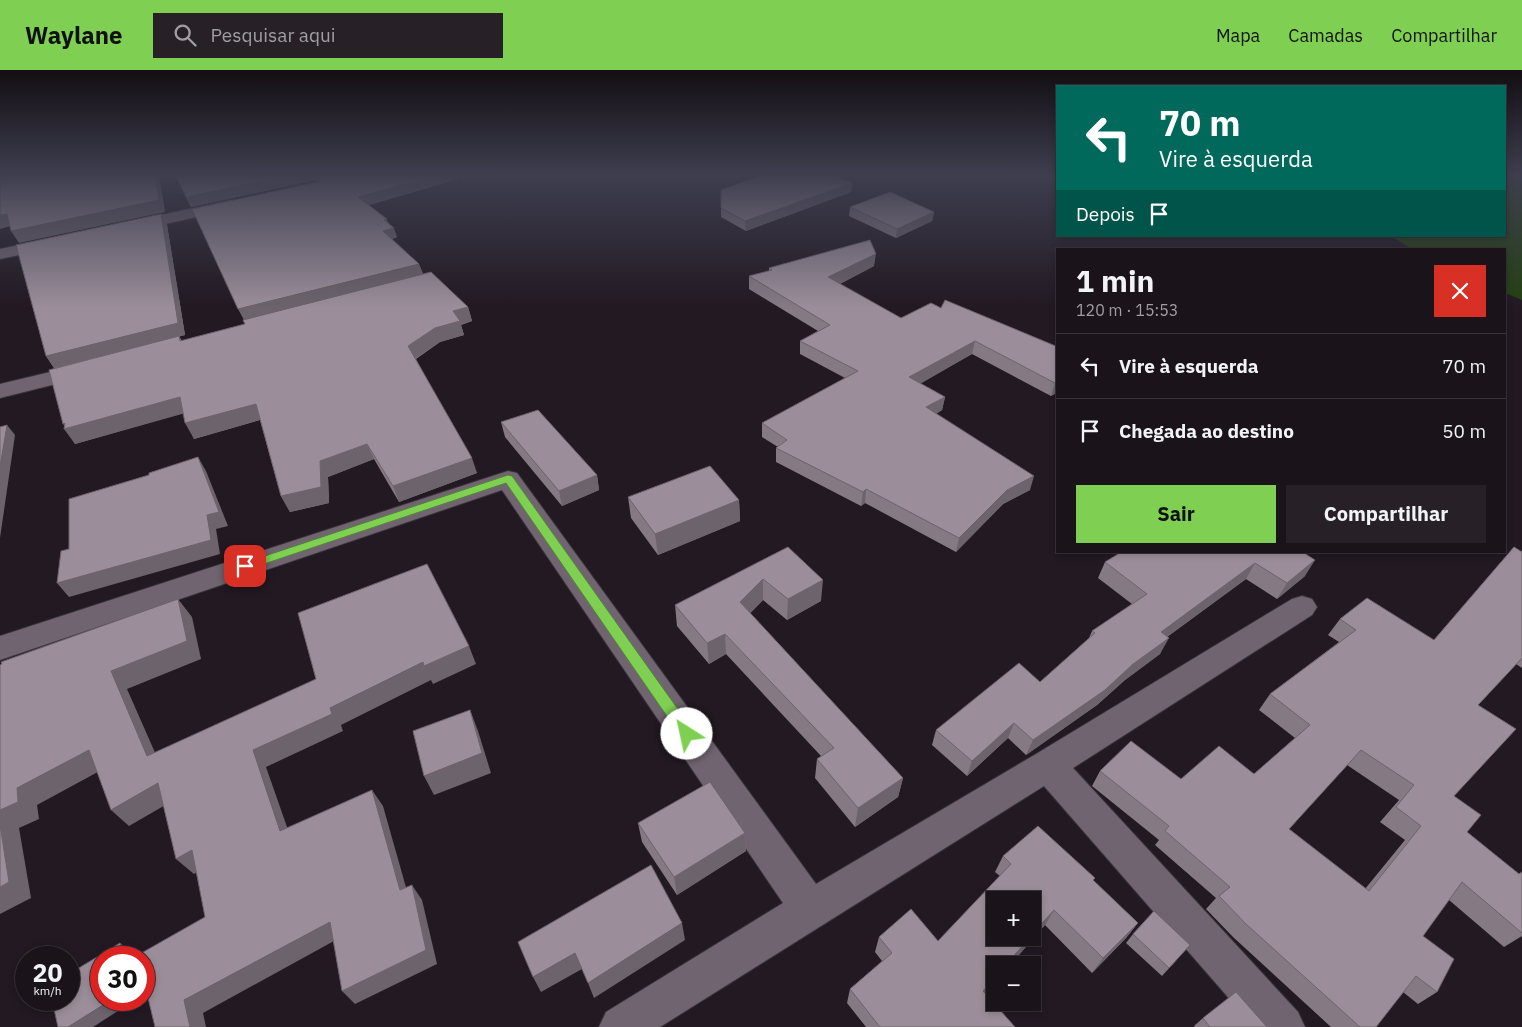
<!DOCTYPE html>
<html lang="pt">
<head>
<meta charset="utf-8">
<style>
	body { margin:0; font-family:"IBM Plex Sans",sans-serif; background:#272027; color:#f1f3f6; height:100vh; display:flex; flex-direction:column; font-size:19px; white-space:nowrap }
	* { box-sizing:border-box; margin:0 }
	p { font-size:16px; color:#9f9ea2 }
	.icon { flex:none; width:28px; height:28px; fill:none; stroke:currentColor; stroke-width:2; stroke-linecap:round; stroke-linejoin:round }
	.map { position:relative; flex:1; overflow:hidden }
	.drawer { position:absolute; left:1056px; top:178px; width:450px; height:305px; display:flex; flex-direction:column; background:#1a131a; border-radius:0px; box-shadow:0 2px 8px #0003,0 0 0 1px #383239 }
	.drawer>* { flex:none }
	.top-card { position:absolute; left:1056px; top:15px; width:450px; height:152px; border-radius:0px; box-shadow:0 2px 8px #0003,0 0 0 1px #383239; background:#00695c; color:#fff; overflow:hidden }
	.fabs { position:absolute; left:986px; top:821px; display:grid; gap:10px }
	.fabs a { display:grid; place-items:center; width:55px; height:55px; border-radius:0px; background:#1a131a; box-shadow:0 2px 8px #0003,0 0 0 1px #383239; font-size:25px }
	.speed { position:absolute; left:15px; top:876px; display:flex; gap:10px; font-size:25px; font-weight:700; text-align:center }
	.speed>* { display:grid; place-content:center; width:65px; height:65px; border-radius:50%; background:#1a131a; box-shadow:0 2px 8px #0003,0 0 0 1px #383239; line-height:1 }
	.speed small { font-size:12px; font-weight:400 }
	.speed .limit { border:8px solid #d22; background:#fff; color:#111 }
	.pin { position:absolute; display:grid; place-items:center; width:42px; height:42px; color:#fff; margin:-21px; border-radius:10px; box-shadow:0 2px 8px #0006 }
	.me { position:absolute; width:55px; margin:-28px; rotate:325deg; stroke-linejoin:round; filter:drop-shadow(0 0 4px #0008) }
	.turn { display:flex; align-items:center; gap:18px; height:105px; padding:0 20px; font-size:22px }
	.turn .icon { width:65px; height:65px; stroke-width:2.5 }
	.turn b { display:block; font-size:35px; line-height:42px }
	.then { display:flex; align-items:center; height:48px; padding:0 20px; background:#0003; gap:10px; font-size:19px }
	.round { display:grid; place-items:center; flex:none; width:52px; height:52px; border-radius:0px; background:#272027 }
	.head { display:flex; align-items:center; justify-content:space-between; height:85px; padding:0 20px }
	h1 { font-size:30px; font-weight:800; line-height:38px }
	.primary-button { display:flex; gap:10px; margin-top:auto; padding:10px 20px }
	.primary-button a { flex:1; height:58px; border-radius:0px; background:#7fd052; color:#111; font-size:20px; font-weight:800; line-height:58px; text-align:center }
	.primary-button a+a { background:#272027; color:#f1f3f6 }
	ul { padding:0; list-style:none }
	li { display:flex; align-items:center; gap:15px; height:65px; padding:0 20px; border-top:1px solid #383239 }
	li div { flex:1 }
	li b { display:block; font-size:19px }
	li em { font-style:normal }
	header { display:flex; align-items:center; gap:30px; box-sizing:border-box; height:70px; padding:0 25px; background:#7fd052; color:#111 }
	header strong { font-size:24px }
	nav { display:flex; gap:28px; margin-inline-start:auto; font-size:18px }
	.search { width:350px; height:45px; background:#272027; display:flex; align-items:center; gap:12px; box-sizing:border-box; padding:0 18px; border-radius:0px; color:#9f9ea2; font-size:19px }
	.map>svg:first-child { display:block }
</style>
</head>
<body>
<header>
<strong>Waylane</strong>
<div class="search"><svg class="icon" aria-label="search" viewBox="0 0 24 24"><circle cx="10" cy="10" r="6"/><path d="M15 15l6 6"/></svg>Pesquisar aqui</div>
<nav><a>Mapa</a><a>Camadas</a><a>Compartilhar</a></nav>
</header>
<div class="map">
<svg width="1522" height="957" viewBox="0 0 1522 957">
	<rect width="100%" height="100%" fill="#221922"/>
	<polygon fill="#234111" points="1505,104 1522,104 1522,230 1505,223 1505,179 1411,179 1392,166 1505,166"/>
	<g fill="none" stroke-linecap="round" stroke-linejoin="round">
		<defs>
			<g id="minor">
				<polygon points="231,130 237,132 239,135 237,138 129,162 123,161 120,157 123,153 129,152"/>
				<polygon points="52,168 58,169 61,173 58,177 0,189 0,179"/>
				<polygon points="88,293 96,294 99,299 96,304 0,328 0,314"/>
				<polygon points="508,401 517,403 816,814 1036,684 1292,529 1302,526 1312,529 1317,537 1312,545 1073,698 1298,942 1305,957 1254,957 1044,716 660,957 599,957 606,942 783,833 502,420 0,590 0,566"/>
			</g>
		</defs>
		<use href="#minor" stroke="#3a333a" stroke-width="2"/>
		<use href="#minor" fill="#706470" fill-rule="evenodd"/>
	</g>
	<g fill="#857a84" fill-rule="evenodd">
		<polygon points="175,104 457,104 458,109 369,135 389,153 397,167 392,169 419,194 423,204 318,112 319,111 315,110 191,137"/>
		<polygon points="852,113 851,122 746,161 721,147 721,120"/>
		<polygon points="850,137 934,142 932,151 896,168 849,146"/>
		<polygon points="161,144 167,155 185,265 121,281 179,266 182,271 468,237 472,251 461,255 464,265 440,272 416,289 477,403 399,432 374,389 328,407 329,433 290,442 281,426 260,350 194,369 183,343 75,374 65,356 54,298 46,286"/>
		<polygon points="874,196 840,214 901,248 941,238 1058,277 1058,322 1051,326 972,284 920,313 945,327 942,340 936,344 1030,420 1003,434 956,482 865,433 861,436 776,392 776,378 778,377 762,367 762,353 845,308 800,284 800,271 818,261 749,219 749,206 769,201 769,198"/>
		<polygon points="501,352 597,405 599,420 562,436 505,367"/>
		<polygon points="628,427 739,430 740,451 658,485 631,448"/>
		<polygon points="788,477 821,531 787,550 763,530 750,543 903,708 898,727 855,757 815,708 817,689 821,686 726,584 709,594 677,556 675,535"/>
		<path d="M1514 477 1522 482V598L1516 594 1478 635 1454 726 1467 762 1519 804 1522 802V866L1504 877 1449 830 1423 866 1437 922 1418 934 1403 922 1376 957H1331L1233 867 1206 839 1216 828 1155 775 1159 770 1092 716 1100 701 1181 709 1254 704 1295 668 1259 640 1270 624 1339 572 1328 565 1340 549 1434 570ZM1347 695 1399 730 1380 752 1405 770 1365 819 1289 759Z"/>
		<polygon points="1301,481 1305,506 1277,529 1246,509 1167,567 1160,584 1125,610 1097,635 1026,685 1008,668 967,706 932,675 936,660 1040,612 1089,568 1092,561 1132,534 1098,508 1105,492"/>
		<polygon points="638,753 745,763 746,781 677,825 642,772"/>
		<polygon points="1003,786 1095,808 1093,811 1138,853 1126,868 1092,903 1045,855 1010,895 995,895 995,912 985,923 1015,957 866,957 847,933 850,919 882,891 875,882 879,867 938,871 1000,806 995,802"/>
		<polygon points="1133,864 1190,875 1162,906 1126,873"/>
		<polygon points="1203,948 1267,957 1195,957 1194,956"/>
	</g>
	<g fill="#6c636c">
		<polygon points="155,104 159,104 165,142 19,173 11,161"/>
		<polygon points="295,104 312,104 315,110 191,137 186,127"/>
		<polygon points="441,104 457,104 458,109 362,137 358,127"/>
		<polygon points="852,113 851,122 746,161 745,151"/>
		<polygon points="934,142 932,151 896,168 897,159"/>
		<polygon points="7,144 14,155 0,159 0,145"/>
		<polygon points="161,144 167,155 185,265 54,298 46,286"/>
		<polygon points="387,149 390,159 394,158 397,167 386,171 383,161 384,150"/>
		<polygon points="876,184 874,196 828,220 828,207"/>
		<polygon points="419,194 423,204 244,250 238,239"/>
		<polygon points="468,237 472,251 461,255 464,265 440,272 413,290 408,276 453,241"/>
		<polygon points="975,271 972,284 908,321 909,307"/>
		<polygon points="1058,311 1058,322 1051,326 1055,313"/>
		<polygon points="180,327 189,342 75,374 64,359 66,358 63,354"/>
		<polygon points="945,327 942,340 923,351 926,337"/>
		<polygon points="256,334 263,349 194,369 185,353"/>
		<polygon points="7,355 15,365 0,468 0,397"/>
		<polygon points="367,374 374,389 328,407 329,433 290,442 281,426 320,391"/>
		<polygon points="198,387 206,401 228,456 216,459 220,484 69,527 57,513"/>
		<polygon points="472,388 477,403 399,432 393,416"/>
		<polygon points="597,405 599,420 562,436 559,421"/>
		<polygon points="1034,406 1030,420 1003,434 956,482 959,468 1007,420"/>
		<polygon points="866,419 865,433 861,436 863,422"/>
		<polygon points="739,430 740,451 658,485 655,464"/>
		<polygon points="1315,490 1305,506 1277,529 1287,513"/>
		<polygon points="1255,493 1246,509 1152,578 1161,562"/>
		<polygon points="763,509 763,530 741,553 740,532"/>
		<polygon points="823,510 821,531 787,550 788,529"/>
		<polygon points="178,529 192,547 201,589 127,619 164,703 147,686 111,601"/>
		<polygon points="725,564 726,584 709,594 707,573"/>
		<polygon points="1169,568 1160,584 1125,610 1097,635 1026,685 1033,670 1133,594"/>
		<polygon points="469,576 476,594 433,614 431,610 341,655 343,661 266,697 294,777 280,761 253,680 330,638 423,592"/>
		<polygon points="470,640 478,661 491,703 434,725 424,706"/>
		<polygon points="1014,653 1008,668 967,706 972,691"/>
		<polygon points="89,680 107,697 37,735 39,749 19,758 31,828 0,844 0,740 17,718"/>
		<polygon points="903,708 898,727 855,757 858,738"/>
		<polygon points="158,713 174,730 129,756 111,740"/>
		<polygon points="372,720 383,736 411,835 400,820"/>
		<polygon points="745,763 746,781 677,825 674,807"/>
		<polygon points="192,780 209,796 194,804 176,789"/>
		<polygon points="412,815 422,830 437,894 355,934 342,921"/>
		<polygon points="1054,840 1045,855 1010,895 1005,895 1030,868 1032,868 1032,864"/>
		<polygon points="330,852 343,866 203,943 206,957 190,957 184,930"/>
		<polygon points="682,853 685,870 594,928 588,913"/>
		<polygon points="1138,853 1126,868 1092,903 1103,888"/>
		<polygon points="120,873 131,882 133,888 124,888"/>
		<polygon points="575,883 582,899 541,922 533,907"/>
		<polygon points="995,907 995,912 975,934 983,921"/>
		<polygon points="111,930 135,930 93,957 68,957"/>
	</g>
	<g fill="#9b8e9a" stroke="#6c636c" fill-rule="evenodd">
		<polygon points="0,104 155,104 159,130 11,161 7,144 0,145"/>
		<polygon points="175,104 295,104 186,127"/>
		<polygon points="319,104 441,104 358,127 387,149 384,150 394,158 383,161 419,194 238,239 192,139 318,112 321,107"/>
		<polygon points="766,104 830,104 852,113 745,151 721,138 721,120"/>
		<polygon points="890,122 934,142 897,159 850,137"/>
		<polygon points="161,144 178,253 46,286 16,175"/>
		<polygon points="870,170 876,184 828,207 901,248 931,233 941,238 945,230 1058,277 1058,311 1055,313 975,271 909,307 945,327 926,337 1034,406 1007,420 959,468 866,419 863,422 776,378 787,370 762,353 858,301 800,271 830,255 749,206 772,200 769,198"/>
		<polygon points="431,202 468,237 453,241 460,251 435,258 408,276 472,388 393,416 367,374 320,391 321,417 281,426 256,334 185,353 180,327 64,359 65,353 63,354 49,300 179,266 180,271 245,254 243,250"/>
		<polygon points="538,340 597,405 559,421 501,352"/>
		<polygon points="7,355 0,397 0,357"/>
		<polygon points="198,387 219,442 207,445 211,470 57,513 61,481 69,479 69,429 149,405 149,403"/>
		<polygon points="710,396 739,430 655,464 628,427"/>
		<polygon points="788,477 823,510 788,529 763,509 740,532 903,708 858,738 817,689 834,678 725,564 707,573 675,535"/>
		<path d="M1514 477 1522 482V588L1478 635 1516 659 1454 726 1481 745 1467 762 1519 804 1522 802V863L1462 812 1423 866 1454 889 1437 922 1416 906 1376 957H1360L1246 854 1219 826 1230 817 1165 761 1169 756 1100 701 1131 671 1181 709 1219 676 1254 704 1310 655 1270 624 1356 560 1340 549 1367 528 1434 570ZM1361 680 1414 715 1396 737 1421 756 1369 821 1289 759Z"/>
		<polygon points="1123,481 1301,481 1315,490 1287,513 1255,493 1161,562 1169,568 1133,594 1105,620 1033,670 1014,653 972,691 936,660 1019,593 1040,612 1095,563 1092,561 1147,524 1105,492"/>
		<polygon points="427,494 469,576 424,596 423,592 330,638 332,644 253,680 280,761 372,720 400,820 412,815 426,880 342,921 330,852 184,930 190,957 155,957 144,911 144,888 138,888 138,885 205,847 192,780 176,789 158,713 111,740 89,680 17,718 18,732 0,740 0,595 2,594 1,592 178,529 187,571 111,601 147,686 316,609 298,543"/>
		<polygon points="470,640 482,683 424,706 413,661"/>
		<polygon points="710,712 745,763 674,807 638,753"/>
		<polygon points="0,755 9,812 0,817"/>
		<polygon points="1038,756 1095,808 1093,810 1138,853 1103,888 1054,840 1032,864 1032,830 995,830 995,868 1030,868 1005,895 995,895 995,907 983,921 1015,957 880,957 850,919 892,883 879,867 911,839 938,871 1011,794 1003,786"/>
		<polygon points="651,795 682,853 588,913 575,883 533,907 518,872"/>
		<polygon points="1154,841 1190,875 1169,898 1133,864"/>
		<polygon points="120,873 124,888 101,888 101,930 111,930 68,957 58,957 52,930 69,930 69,904"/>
		<polygon points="1236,922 1267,957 1210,957 1203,948"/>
	</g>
	<linearGradient id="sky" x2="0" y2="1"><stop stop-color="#130e13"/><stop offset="0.44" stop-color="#3e3e4f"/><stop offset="1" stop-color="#3e3e4f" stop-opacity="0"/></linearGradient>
	<rect width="1522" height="238" fill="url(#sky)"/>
	<polygon fill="#7fd052" stroke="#538735" points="508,405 512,406 692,659 694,664 692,668 687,669 682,668 506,413 249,499 241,499 239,496 241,494"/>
</svg>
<div class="fabs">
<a>+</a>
<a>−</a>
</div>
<div class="speed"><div>20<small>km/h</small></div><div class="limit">30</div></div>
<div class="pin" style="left:245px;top:496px;background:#d93025"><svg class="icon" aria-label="arrive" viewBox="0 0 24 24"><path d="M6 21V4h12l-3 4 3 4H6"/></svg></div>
<svg class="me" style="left:687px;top:664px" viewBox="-20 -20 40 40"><circle r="19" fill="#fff"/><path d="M0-13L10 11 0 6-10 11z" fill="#7fd052"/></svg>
<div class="top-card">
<div class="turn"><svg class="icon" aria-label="left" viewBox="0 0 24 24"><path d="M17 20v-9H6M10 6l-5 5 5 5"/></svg><div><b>70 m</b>Vire à esquerda</div></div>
<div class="then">Depois<svg class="icon" aria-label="arrive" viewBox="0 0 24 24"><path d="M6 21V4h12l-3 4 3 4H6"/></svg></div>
</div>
<section class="drawer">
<div class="head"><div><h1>1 min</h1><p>120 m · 15:53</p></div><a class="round" style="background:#d93025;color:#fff"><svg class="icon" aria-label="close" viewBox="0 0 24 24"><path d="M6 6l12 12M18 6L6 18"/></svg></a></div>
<ul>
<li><svg class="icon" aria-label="left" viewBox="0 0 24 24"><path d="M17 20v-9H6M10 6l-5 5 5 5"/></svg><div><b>Vire à esquerda</b></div><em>70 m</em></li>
<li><svg class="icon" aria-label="arrive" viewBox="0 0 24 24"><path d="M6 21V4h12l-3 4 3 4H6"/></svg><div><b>Chegada ao destino</b></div><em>50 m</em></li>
</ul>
<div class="primary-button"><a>Sair</a><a>Compartilhar</a></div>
</section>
</div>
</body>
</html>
